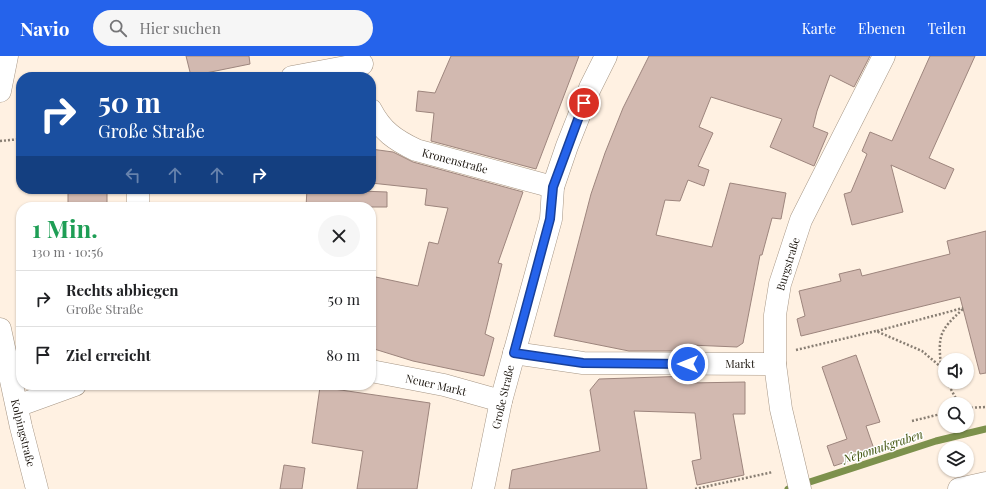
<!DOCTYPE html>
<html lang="de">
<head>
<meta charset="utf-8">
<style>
	body { margin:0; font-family:"Playfair Display",serif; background:#f6f6f6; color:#202124; height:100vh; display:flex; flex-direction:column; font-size:15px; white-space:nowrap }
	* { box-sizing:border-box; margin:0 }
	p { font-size:13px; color:#757577 }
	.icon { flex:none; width:22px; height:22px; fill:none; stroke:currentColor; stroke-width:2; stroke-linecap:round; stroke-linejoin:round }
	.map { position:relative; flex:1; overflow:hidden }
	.side { position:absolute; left:16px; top:146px; width:360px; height:188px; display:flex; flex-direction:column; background:#fff; border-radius:16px; box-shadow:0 1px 3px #0004 }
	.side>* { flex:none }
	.banner { position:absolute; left:16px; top:16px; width:360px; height:122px; border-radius:16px; box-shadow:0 1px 3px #0004; background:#1a4fa0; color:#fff; overflow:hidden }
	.controls { position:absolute; left:938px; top:297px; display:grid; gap:8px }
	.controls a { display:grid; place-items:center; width:36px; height:36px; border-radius:50%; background:#fff; box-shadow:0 1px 3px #0004; font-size:20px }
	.pin { position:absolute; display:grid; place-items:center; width:34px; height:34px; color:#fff; margin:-17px; border:2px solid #fff; border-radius:50%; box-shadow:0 1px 4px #0007 }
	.me { position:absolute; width:44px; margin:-22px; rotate:270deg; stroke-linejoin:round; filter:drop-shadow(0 0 3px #0008) }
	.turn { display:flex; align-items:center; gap:14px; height:84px; padding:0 16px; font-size:18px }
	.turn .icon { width:52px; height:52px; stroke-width:2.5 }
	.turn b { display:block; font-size:28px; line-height:34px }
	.lanes { display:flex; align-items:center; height:38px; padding:0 16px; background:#0003; justify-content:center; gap:20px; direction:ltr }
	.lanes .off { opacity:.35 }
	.round { display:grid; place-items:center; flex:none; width:42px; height:42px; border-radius:21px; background:#f6f6f6 }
	.summary { display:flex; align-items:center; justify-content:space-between; height:68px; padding:0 16px }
	h1 { font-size:24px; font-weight:700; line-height:30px; color:#1e9e55 }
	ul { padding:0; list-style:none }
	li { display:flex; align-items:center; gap:12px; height:56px; padding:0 16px; border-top:1px solid #e0e0e0 }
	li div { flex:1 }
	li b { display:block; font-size:15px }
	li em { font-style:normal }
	header { display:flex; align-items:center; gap:24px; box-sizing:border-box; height:56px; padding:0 20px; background:#2563eb; color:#fff }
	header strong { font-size:19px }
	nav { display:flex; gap:22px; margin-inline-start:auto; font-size:14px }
	.search { width:280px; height:36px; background:#f6f6f6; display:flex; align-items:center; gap:10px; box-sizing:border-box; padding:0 14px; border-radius:22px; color:#757577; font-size:15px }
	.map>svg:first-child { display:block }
</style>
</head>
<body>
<header>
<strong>Navio</strong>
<div class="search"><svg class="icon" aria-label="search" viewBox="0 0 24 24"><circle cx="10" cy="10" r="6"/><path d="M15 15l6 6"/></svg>Hier suchen</div>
<nav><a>Karte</a><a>Ebenen</a><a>Teilen</a></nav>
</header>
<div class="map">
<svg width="986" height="433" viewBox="0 0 986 433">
	<rect width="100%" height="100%" fill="#fff1e2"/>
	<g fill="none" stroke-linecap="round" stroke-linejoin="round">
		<polyline stroke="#7d914c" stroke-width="7" points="788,433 936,385 986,373"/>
	</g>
	<g fill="#d2b9b0" stroke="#9d857d">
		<polygon points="186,0 249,0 250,8 191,20"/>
		<polygon points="451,0 579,0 536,113 431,85 434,57 416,55 418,35 435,37"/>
		<polygon points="649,0 870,0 854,31 830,19 817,55 813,71 828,77 814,110 770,91 782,63 711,41 699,71 713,77 698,110 709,114 704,130 688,124 680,145 665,144 656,179 712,191 730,127 786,137 781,163 772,162 762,199 760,199 743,287 737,291 690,289 690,295 629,295 554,280 591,138 605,97 623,52"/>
		<polygon points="930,0 975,0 929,102 954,113 945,133 891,109 903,156 852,169 844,138 851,136 867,98 862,95 870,76 892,85"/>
		<polygon points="371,93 393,96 413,106 523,136 498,207 502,208 485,278 494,282 484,320 413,305 371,292 371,220 418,230 429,186 438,188 448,152 425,149 427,133 371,127"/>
		<rect x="68" y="133" width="39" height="18"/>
		<polygon points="307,133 387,136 387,151 306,151"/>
		<polygon points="986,175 986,317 980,318 960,241 801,280 797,263 805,260 799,235 841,225 839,218 860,213 862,220 950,198 947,185"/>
		<polygon points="856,299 880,366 866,370 875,396 834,410 827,390 847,383 822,311"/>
		<polygon points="690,320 690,327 745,326 745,358 733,358 744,419 697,429 692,405 701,403 695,357 634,355 647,433 509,433 512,414 600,395 590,334 599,323"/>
		<polygon points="320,331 430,347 417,433 357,433 363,395 312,387"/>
		<polygon points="284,409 305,412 302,433 280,433"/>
	</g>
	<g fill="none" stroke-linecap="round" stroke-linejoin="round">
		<defs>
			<g id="street">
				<polyline points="292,21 362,8"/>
				<path d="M371 54C382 75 395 84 416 94L553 131"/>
				<polyline points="138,133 138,151"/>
				<polyline points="514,297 583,307 775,308"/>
				<polyline points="371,315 444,329 501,345"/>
				<polyline points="17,350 75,329"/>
				<polyline points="483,433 501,345 551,163 553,131 567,90 590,32 606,0"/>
				<polyline points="959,433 986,427"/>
			</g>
			<g id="secondary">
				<polyline points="0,35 7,0"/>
				<polyline points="0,273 21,371 37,433"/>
				<polyline points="800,433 781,353 775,308 775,259 780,228 801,164 884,0"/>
			</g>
		</defs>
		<use href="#street" stroke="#a69685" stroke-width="23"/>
		<use href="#secondary" stroke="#a69685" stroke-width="23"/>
		<g stroke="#887e73" stroke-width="2.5" stroke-dasharray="2 2" stroke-linecap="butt">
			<polyline points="0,85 21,83"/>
			<polyline points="877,275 963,252"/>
			<polyline points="796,294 876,275 922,295 941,311 945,321"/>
			<path d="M941 311C938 279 939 275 963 253"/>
			<polyline points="947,326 959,348"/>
			<polyline points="967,352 986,351"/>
			<polyline points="912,365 945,357"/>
			<polyline points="695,433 773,416"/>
		</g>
		<use href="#street" stroke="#fff" stroke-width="22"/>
		<use href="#secondary" stroke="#fff" stroke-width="22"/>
	</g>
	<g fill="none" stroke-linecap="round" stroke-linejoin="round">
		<defs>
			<polyline id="route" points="584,47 553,131 550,163 514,297 583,307 688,308"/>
		</defs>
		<use href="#route" stroke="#184099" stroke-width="10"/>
		<use href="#route" stroke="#2563eb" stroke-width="7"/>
	</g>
	<g text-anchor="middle" stroke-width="3" stroke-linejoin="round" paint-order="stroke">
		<g font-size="11" fill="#1c160f" stroke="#fff">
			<text transform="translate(455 105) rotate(15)" y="4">Kronenstraße</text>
			<text transform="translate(788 208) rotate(-73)" y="4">Burgstraße</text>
			<text x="740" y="312">Markt</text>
			<text transform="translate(436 329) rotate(13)" y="4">Neuer Markt</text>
			<text transform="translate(503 341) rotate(-77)" y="4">Große Straße</text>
			<text transform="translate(23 377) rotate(76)" y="4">Kolpingstraße</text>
		</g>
		<g font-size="12" font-style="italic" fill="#3c4f06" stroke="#fff">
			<text transform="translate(883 391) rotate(-18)" y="4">Nepomukgraben</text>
		</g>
	</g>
</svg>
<div class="controls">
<a><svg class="icon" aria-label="sound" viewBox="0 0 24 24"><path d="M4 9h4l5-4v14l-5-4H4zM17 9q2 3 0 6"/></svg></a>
<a><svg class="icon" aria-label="search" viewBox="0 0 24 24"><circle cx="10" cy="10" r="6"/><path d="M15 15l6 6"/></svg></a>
<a><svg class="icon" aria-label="layers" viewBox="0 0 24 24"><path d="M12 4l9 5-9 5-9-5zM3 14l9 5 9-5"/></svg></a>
</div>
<div class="pin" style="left:584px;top:47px;background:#d93025"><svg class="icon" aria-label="arrive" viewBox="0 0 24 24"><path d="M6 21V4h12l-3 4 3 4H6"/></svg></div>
<svg class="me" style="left:688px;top:308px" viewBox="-20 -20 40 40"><circle r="17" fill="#2563eb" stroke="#fff" stroke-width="3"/><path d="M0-11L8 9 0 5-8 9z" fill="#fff"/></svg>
<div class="banner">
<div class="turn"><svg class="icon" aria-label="right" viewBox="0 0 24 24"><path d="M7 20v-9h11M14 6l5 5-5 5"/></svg><div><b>50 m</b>Große Straße</div></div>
<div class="lanes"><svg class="icon off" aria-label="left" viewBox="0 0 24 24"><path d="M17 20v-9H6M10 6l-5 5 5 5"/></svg><svg class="icon off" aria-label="ahead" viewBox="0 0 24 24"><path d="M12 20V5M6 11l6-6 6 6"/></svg><svg class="icon off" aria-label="ahead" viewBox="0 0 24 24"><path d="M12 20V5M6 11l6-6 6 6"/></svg><svg class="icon" aria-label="right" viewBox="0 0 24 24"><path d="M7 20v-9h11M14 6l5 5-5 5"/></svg></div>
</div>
<section class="side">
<div class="summary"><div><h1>1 Min.</h1><p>130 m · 10:56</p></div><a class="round"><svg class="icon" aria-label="close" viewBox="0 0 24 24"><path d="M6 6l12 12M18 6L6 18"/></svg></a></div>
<ul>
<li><svg class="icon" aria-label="right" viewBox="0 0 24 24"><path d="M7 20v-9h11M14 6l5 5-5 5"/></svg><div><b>Rechts abbiegen</b><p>Große Straße</p></div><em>50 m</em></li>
<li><svg class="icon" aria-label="arrive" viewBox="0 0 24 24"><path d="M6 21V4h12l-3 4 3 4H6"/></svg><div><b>Ziel erreicht</b></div><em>80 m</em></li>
</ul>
</section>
</div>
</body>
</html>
